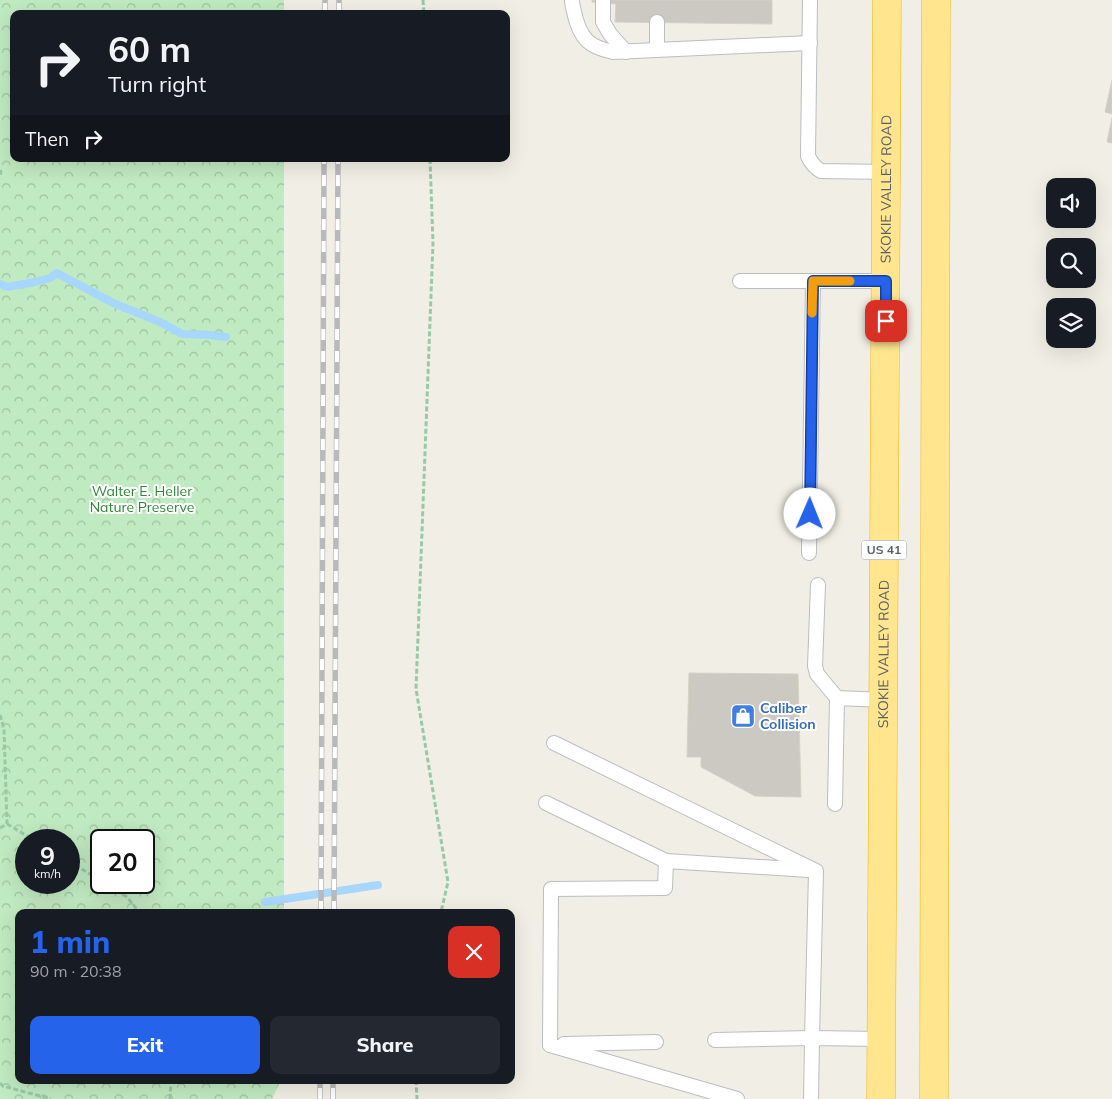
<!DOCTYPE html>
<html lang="en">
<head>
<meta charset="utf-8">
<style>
	body { margin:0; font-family:Mulish,sans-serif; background:#242831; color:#f1f3f6; height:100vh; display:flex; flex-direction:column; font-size:19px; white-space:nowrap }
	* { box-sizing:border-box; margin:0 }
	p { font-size:16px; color:#9ea1a6 }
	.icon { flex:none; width:28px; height:28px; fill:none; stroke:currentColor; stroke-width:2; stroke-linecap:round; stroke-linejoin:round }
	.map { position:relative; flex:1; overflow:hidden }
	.panel { position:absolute; left:15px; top:909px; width:500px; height:175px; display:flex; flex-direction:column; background:#171b24; border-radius:10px; box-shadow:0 5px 20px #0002 }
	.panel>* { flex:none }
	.hud { position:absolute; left:10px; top:10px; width:500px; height:152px; border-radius:10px; box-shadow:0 5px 20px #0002; background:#171b24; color:#f1f3f6; overflow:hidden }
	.buttons { position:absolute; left:1046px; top:178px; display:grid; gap:10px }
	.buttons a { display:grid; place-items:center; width:50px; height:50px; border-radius:10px; background:#171b24; box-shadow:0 5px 20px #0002; font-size:25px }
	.speed { position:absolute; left:15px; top:829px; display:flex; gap:10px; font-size:25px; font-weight:700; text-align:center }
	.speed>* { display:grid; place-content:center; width:65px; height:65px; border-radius:50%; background:#171b24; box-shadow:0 5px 20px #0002; line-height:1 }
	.speed small { font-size:12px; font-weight:400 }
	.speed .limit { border:2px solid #111; border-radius:8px; background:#fff; color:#111 }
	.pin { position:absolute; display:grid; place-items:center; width:42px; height:42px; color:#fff; margin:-21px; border-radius:10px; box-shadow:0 2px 8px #0006 }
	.me { position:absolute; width:55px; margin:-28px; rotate:1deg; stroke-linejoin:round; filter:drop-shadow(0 0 4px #0008) }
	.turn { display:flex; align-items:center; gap:18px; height:105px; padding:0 15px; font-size:22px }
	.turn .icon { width:65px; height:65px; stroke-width:2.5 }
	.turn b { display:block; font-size:35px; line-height:42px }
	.then { display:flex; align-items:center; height:48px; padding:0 15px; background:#0003; gap:10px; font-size:19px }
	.round { display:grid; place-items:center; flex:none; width:52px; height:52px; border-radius:10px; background:#242831 }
	.headline { display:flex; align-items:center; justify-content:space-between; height:85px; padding:0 15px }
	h1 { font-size:30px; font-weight:800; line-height:38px; color:#2563eb }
	.action { display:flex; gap:10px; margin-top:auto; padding:10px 15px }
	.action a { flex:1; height:58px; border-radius:10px; background:#2563eb; color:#fff; font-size:20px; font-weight:800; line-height:58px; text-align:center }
	.action a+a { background:#242831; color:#f1f3f6 }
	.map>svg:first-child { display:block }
</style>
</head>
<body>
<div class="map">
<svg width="1112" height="1099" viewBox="0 0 1112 1099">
	<defs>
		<pattern id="park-crowns" width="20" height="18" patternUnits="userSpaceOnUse" patternTransform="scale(1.25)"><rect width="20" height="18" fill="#c0eac1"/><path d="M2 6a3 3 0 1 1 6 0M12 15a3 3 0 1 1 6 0" fill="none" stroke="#9fc1a1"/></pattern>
	</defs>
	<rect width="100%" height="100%" fill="#f1efe5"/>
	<path fill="url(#park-crowns)" fill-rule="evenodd" d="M0 0H284V14H14V159H284V912H19V1080H281L272 1099H0ZM26 840H69V882H26ZM101 840H144V882H101Z"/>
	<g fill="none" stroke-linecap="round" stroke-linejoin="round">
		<g stroke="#a7d6ff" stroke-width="8">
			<polyline points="0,284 7,287 35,282 50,278 57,273 113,303 160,322 182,334 211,335 226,337"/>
			<polyline points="265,902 378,885"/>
		</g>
	</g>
	<g fill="#ccc8c2" stroke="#d6d1c3">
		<polygon points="592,0 772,0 772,24 615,22 616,4 592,2"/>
		<polygon points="1112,80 1112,114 1105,112"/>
		<polygon points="1112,118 1112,143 1107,142"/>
		<polygon points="689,673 798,674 801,797 755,796 701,767 701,757 687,757"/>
	</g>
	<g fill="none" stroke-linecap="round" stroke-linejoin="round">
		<defs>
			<g id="lane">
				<path d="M572 0C572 5 574 10 575 16 581 39 589 47 613 52L810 43"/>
				<polyline points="603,0 603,22 610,34 626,52"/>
				<path d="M810 0 808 156C811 163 814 167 821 171L887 172"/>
				<polyline points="657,22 657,50"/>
				<polyline points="740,281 886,281"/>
				<polyline points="809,553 813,281"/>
				<polyline points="818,585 815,666 817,674 837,698"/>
				<polyline points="554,743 816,871 812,1038 811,1099"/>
				<polyline points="546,803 666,861"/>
				<polyline points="835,804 837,698 884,700"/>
				<polyline points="715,1040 812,1038 881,1039"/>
				<polyline points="564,1044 656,1042"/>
				<polyline points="550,1045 551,889 665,888 666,861 808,870"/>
				<polyline points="550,1045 737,1099"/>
			</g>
			<g id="highway">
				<path id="s1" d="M881 1099 887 0"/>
				<polyline points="934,1099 936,0"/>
			</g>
		</defs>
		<use href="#lane" stroke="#babdc2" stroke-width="16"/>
		<use href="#highway" stroke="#f6b200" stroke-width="29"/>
		<g stroke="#97c9a7" stroke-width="3" stroke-dasharray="5 2.5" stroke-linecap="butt">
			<polyline points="423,0 424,14"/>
			<polyline points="430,159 433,243 416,689 448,882 441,912"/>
			<polyline points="0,170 1,172 0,177"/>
			<polyline points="0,715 4,729 7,824 0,828"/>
			<polyline points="7,824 34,840"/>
			<polyline points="69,861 101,881"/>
			<polyline points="104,882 127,897 139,912"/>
			<polyline points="416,1080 417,1099"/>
			<polyline points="0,1083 3,1086 51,1099"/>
			<polyline points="170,1099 171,1080"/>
		</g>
		<use href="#lane" stroke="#fff" stroke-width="14"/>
		<use href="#highway" stroke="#ffe68e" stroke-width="28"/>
		<defs>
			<g id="rail">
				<polyline points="325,14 325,0"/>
				<polyline points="339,14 339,0"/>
				<polyline points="321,912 324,159"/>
				<polyline points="334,912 338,159"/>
				<polyline points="320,1099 320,1080"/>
				<polyline points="333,1099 333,1080"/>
			</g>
		</defs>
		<use href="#rail" stroke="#b8b9ba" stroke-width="5.5"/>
		<use href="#rail" stroke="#fff" stroke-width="4" stroke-dasharray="11" stroke-linecap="butt"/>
	</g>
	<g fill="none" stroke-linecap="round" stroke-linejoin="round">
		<defs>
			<polyline id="route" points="810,514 813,281 886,281 886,321"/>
		</defs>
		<use href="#route" stroke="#184099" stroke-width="12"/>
		<use href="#route" stroke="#2563eb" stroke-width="9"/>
		<polyline stroke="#f59e0b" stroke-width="9" points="812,313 813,281 850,281"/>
	</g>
	<defs>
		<symbol id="shop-square" viewBox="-11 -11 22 22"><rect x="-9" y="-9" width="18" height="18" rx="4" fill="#3f7fe0" stroke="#fff"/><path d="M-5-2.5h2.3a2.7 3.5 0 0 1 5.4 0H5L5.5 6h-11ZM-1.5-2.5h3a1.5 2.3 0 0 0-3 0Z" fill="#fff"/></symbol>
	</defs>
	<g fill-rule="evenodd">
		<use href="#shop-square" x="729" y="702" width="28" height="28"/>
	</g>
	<g text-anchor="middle" stroke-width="4" stroke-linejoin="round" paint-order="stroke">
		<rect fill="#fff" stroke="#8e9095" stroke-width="1" x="861.5" y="540.5" width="45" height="19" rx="4"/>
		<g font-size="12" font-weight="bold" fill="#5d6167">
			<text x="884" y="554">US 41</text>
		</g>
		<g font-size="14" fill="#5d6167" stroke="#fff">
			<text dy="5" stroke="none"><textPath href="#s1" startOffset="910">SKOKIE VALLEY ROAD</textPath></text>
			<text dy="5" stroke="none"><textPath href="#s1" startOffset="445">SKOKIE VALLEY ROAD</textPath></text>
		</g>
		<g font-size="14" fill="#2d8634" stroke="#fff">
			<text x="142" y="496">Walter E. Heller<tspan x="142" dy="16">Nature Preserve</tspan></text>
		</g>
		<g font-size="14" font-weight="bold" fill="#366cbe" stroke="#fff" text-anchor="start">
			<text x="760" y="713">Caliber<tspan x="760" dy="16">Collision</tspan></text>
		</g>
	</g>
</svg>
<div class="buttons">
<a><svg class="icon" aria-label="sound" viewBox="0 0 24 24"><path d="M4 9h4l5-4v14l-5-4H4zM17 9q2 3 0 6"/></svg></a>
<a><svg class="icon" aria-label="search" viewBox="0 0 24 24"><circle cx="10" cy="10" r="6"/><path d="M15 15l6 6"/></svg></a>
<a><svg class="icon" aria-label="layers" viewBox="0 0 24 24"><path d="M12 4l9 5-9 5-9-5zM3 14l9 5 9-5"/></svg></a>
</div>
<div class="speed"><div>9<small>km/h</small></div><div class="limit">20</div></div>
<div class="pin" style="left:886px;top:321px;background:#d93025"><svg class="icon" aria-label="arrive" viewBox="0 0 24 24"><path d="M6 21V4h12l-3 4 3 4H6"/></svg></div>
<svg class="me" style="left:810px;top:514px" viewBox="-20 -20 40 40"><circle r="19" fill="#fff"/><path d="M0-13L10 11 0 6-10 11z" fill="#2563eb"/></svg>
<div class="hud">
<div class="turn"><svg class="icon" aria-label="right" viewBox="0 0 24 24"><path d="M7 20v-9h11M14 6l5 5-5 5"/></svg><div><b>60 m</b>Turn right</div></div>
<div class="then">Then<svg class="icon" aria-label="right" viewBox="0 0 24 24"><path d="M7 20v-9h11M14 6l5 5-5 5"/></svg></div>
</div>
<section class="panel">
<div class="headline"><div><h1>1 min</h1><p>90 m · 20:38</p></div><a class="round" style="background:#d93025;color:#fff"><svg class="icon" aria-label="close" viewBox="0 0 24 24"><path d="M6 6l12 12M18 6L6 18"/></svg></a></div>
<div class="action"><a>Exit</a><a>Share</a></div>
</section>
</div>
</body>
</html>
